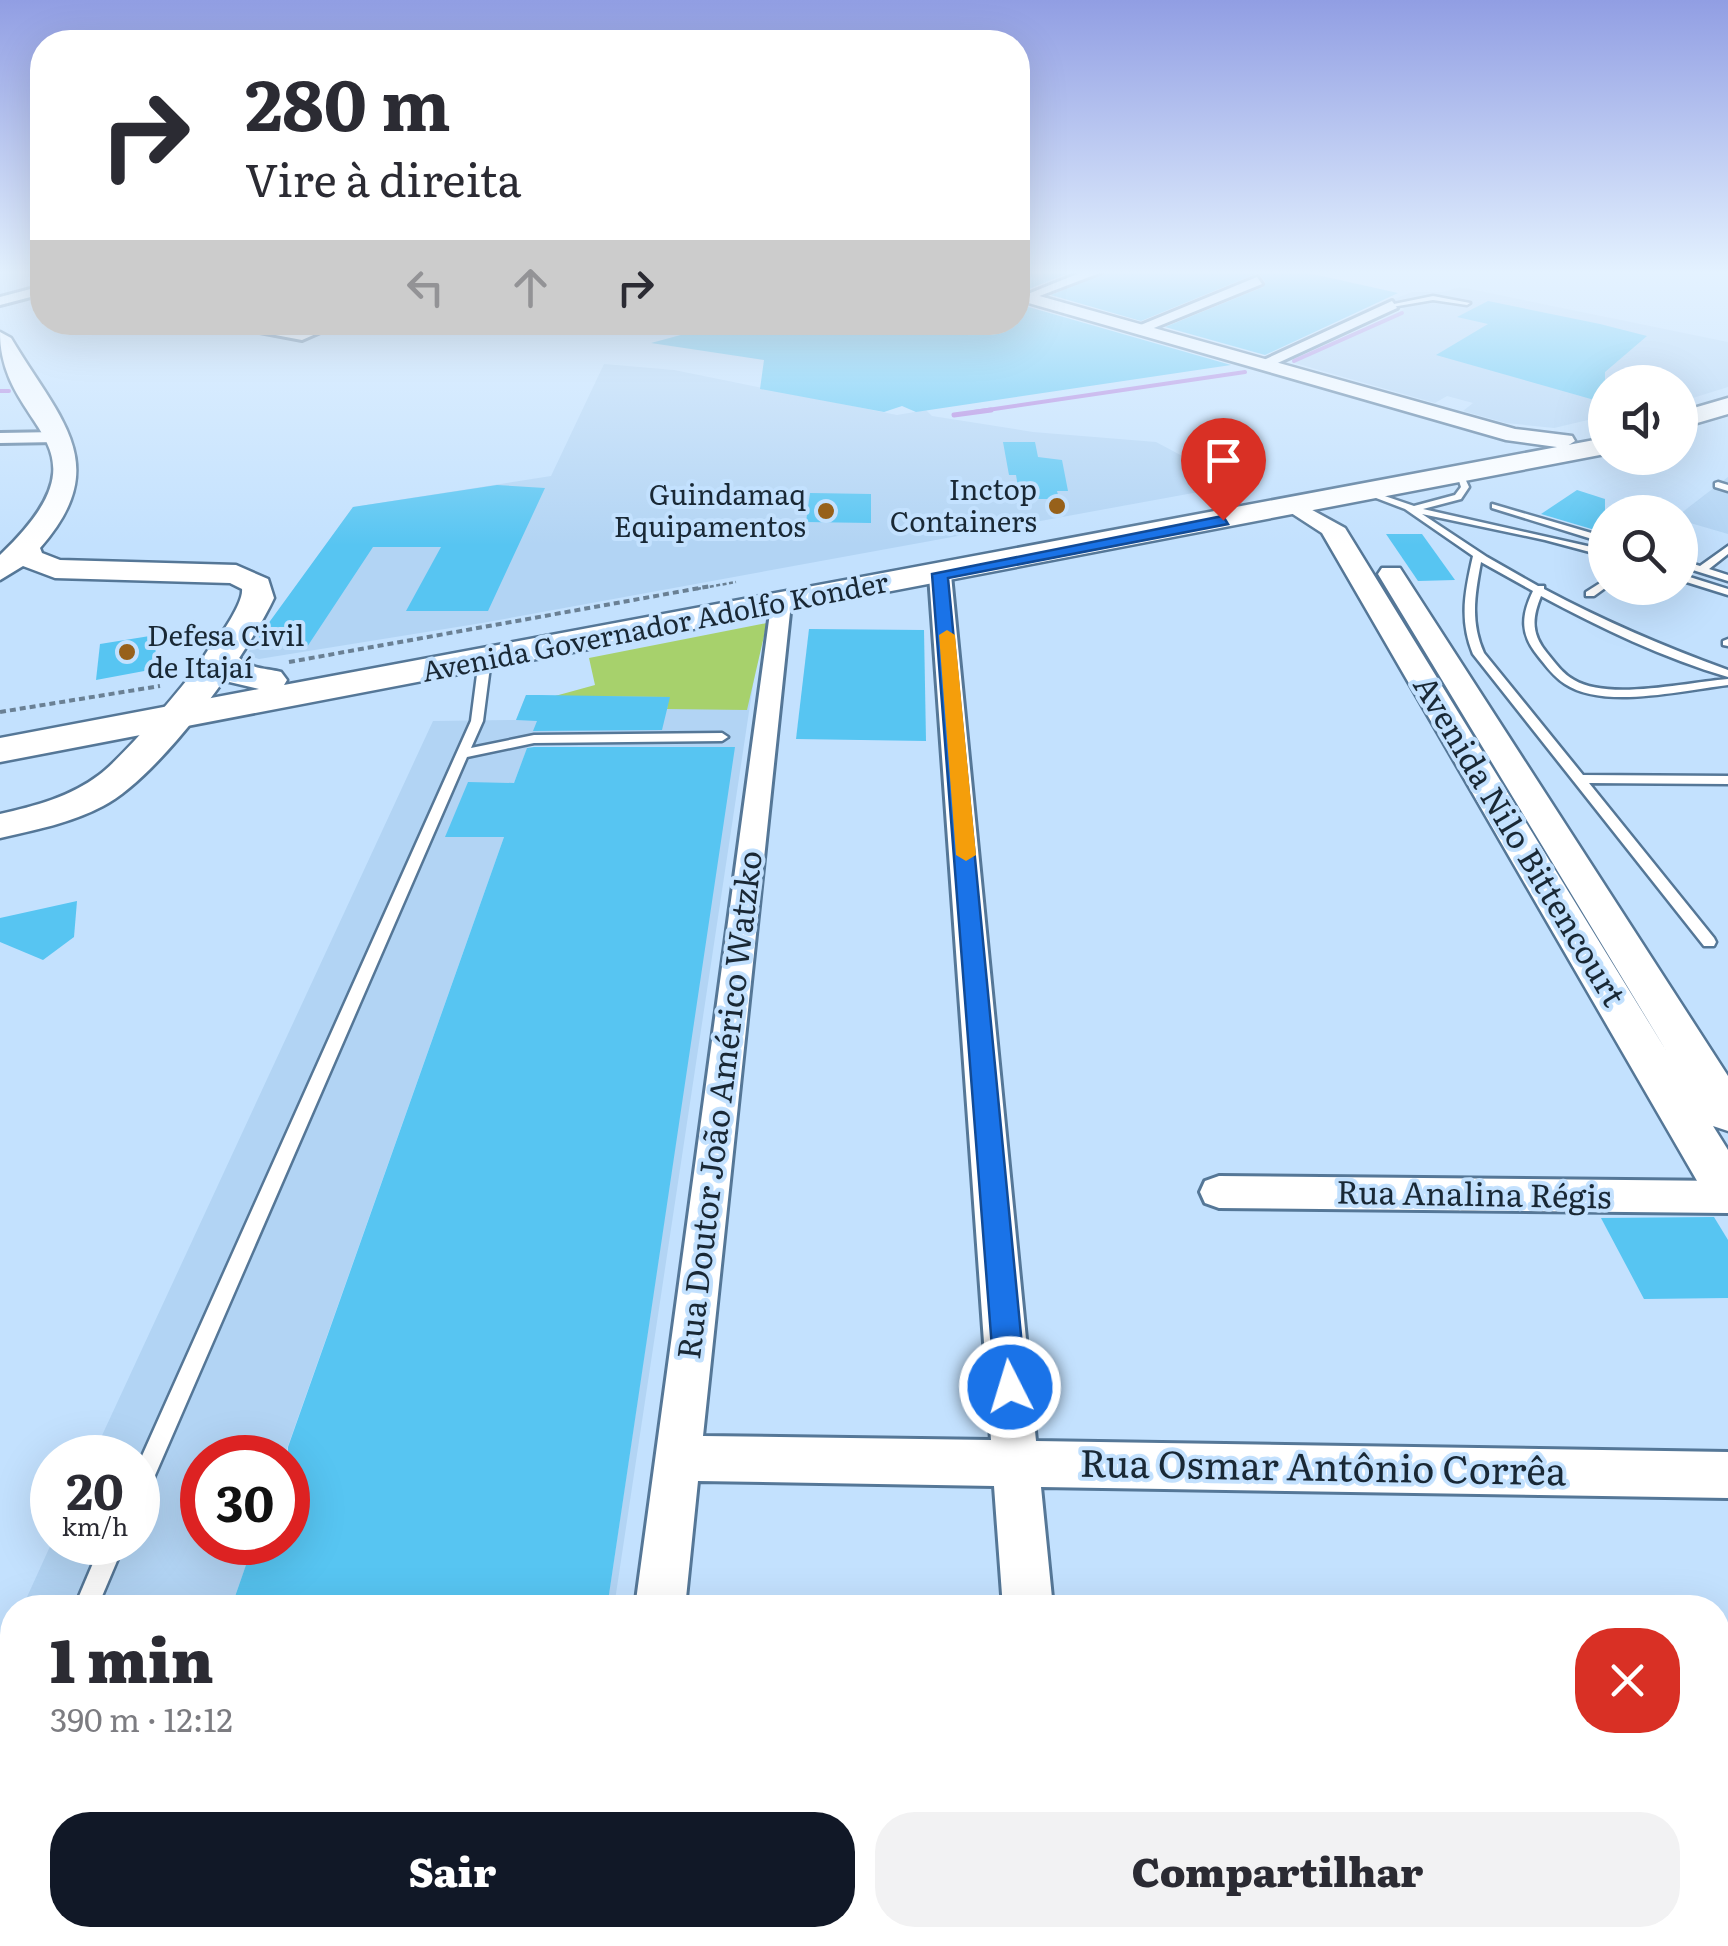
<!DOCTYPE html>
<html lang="pt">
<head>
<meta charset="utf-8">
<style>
	body { margin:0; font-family:Literata,serif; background:#f2f2f3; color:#2b2b33; height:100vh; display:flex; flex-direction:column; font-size:38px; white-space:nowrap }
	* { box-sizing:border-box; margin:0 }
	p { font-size:32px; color:#7c7c81 }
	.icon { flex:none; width:55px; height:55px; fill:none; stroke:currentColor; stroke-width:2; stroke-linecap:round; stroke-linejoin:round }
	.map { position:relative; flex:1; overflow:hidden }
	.side { position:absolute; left:0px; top:1595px; width:1730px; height:352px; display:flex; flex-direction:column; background:#fff; border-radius:40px 40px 0 0; box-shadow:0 10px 40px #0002 }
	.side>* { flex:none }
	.hud { position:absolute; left:30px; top:30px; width:1000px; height:305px; border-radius:40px; box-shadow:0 10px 40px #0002; background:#fff; color:#2b2b33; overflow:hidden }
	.tools { position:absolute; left:1588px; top:365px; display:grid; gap:20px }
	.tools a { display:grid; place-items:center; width:110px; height:110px; border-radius:50%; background:#fff; box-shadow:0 10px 40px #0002; font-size:50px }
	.speed { position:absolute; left:30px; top:1435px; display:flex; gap:20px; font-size:50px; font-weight:700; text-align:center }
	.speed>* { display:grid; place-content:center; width:130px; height:130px; border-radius:50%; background:#fff; box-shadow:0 10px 40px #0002; line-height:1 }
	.speed small { font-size:25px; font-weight:400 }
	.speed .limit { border:15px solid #d22; background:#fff; color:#111 }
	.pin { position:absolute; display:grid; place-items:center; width:85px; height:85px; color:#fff; margin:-102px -42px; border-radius:50% 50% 50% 0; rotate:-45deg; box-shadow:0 0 10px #0007 }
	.pin .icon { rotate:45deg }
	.me { position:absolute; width:110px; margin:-55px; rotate:355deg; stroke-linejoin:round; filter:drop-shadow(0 0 8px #0008) }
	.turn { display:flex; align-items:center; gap:35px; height:210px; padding:0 50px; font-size:45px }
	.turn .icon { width:130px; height:130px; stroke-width:2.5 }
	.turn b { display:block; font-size:70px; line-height:85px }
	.lanes { display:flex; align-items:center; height:95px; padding:0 50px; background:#0003; justify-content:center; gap:50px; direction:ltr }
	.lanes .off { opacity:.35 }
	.round { display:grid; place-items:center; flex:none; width:105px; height:105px; border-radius:40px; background:#f2f2f3 }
	.summary { display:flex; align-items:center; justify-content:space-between; height:170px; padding:0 50px }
	h1 { font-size:60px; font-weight:800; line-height:75px }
	.primary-button { display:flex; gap:20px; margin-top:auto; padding:20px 50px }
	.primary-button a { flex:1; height:115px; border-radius:40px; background:#111827; color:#fff; font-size:40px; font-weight:800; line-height:115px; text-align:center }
	.primary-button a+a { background:#f2f2f3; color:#2b2b33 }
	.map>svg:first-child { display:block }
</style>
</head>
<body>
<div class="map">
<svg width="1728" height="1946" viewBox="0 0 1728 1946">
	<rect width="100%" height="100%" fill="#c3e1fe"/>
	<g fill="#b2d4f4">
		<polygon points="1460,287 1728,342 1728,387 1680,402 1680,382 1605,382 1605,416 1554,428 1506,423 1463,411 1473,403 1447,396 1435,403 1291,362 1405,309 1384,303 1412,292 1443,292"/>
		<polygon points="604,364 674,370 897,415 926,410 932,416 1033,432 1156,442 1237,485 482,623 259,659 246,655 353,507 551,476"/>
		<polygon points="1728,477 1728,534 1680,520 1680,514"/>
		<polygon points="758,652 614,1607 607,1607 734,747 528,746 514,783 468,783 446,836 504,837 284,1457 202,1458 202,1542 254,1543 231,1607 22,1608 52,1542 138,1542 138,1458 92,1457 433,721 516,720 526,695 555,696"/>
		<polygon points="12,1628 12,1935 114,1935 110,1946 0,1946 0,1655"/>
	</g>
	<polygon fill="#a7d16c" points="767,623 747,710 667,709 669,697 555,696 595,685 589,658"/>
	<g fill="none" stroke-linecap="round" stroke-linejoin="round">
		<g stroke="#b07cdc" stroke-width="4">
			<polyline points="1294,361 1402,313"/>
			<polyline points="0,391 9,391"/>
			<polyline points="974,412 1245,372"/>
		</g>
		<polyline stroke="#b07cdc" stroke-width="5" points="954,415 991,410"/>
	</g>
	<g fill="#57c5f2">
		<polygon points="1018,272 1071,272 1029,289 1018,287"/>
		<polygon points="1106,272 1304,272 1398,293 1265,355 1165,327 1263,287 1265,282 1258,273 1141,321 1051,295"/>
		<polygon points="1488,301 1600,324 1647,336 1605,372 1605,403 1436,355 1488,324 1457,317"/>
		<polygon points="1018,304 1231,365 916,412 902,406 884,412 760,389 764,360 651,343 729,322 761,323 793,335 865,322 1018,322"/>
		<polygon points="1003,442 1035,442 1038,457 1062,460 1068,491 1057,491 1059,499 1020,499 1016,475 1009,475"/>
		<polygon points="497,485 545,488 488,611 406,611 441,547 373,547 307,647 252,646 353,507"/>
		<polygon points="1577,490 1605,499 1605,533 1541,514"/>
		<polygon points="810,493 871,494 871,523 806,522"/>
		<polygon points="1386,534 1422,534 1455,580 1418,581"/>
		<polygon points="809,629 924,630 926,741 796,739"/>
		<polygon points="156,635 155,669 96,680 100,644"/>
		<polygon points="526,695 539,695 670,697 662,730 533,731 537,721 516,720"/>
		<polygon points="534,747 735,747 607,1608 231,1608 254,1542 288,1542 288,1447 504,837 445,837 468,782 514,783 527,748"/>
		<polygon points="77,901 74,937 43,960 0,942 0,918"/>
		<polygon points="1714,1217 1728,1240 1728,1298 1644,1299 1601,1218"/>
	</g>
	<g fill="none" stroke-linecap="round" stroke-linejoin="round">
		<defs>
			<g id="service">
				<polygon points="1433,296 1470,303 1467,305 1433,300 1392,307 1389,305"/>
				<polygon points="806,322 826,325 848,322 826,329"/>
				<path d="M1456 472H1462L1469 487 1461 499 1423 509 1605 550V556L1545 540 1422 514 1487 557 1538 586H1544V589C1604 621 1665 647 1728 670V677C1663 658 1601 628 1541 596 1532 618 1531 634 1547 653 1555 663 1563 674 1574 680 1608 701 1689 682 1728 679V685C1684 690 1604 710 1565 684 1554 677 1546 666 1538 656 1520 634 1521 616 1533 591L1481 562C1475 594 1470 622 1484 653L1583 775 1728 776V784L1589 783 1714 938 1716 942 1714 946H1704L1473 654C1459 620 1465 591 1473 556L1405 509 1363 493 1370 491 1414 506 1455 495 1461 487Z"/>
				<polygon points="1718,482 1728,485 1728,491 1715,487 1715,483"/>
				<polygon points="1492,504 1605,537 1605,543 1492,508"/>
				<polygon points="1728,546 1728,554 1709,569 1728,575 1728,581 1680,566 1680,560 1700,566"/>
				<polygon points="1680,574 1728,589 1728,595 1680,580"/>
				<polygon points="1605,580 1605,588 1594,596 1586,596 1586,592"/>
				<polygon points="1728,639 1728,646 1723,645 1723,641"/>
				<polygon points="485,656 491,659 483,721 471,748 534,735 722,733 728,737 722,741 534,743 467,757 146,1496 138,1499 138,1465 471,721 479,659"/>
				<polygon points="102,1542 125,1542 97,1608 74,1608"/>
				<polygon points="12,1758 12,1800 9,1808 0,1812 0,1769 3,1762"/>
			</g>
			<g id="minor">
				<polygon points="1082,272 1102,272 1029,300 1018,298"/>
				<polygon points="1257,277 1262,284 1144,332 1131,329"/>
				<polygon points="42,286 42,294 0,305 0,297"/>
				<polygon points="1392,301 1397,308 1269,367 1255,364"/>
				<polygon points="206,322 301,330 321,322 343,322 302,340"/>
				<polygon points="0,433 57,432 66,437 57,442 0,443"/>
				<polygon points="940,568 951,575 1036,1441 1728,1452 1728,1498 1041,1487 1053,1608 1003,1608 994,1486 698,1481 685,1608 635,1608 772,598 788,598 791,603 703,1436 991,1440 929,575"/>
				<polygon points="1219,1176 1728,1181 1728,1213 1219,1208 1205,1203 1200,1192 1205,1181"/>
				<polygon points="1718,1857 1728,1857 1728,1915 1718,1914"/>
				<polygon points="591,1935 649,1935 648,1946 590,1946"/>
				<polygon points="1024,1935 1082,1935 1083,1946 1025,1946"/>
			</g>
			<g id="tertiary">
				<polygon points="1018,290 1515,429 1572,436 1575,441 1564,448 1506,440 1018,300"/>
				<polygon points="1294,500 1345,528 1667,1052 1378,574 1382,568 1400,568 1728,1076 1728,1131 1713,1126 1728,1150 1728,1211 1711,1205 1322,533 1282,507"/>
			</g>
			<path id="secondary" d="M0 332 11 338C58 418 115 463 40 548L42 553 60 560 236 565 268 579 274 598C247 656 159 777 103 806 71 823 35 830 0 838V814C35 806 70 797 99 775 127 755 246 619 242 589L230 583 55 578 23 566 0 580V555C120 441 0 433 0 332Z"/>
			<g id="primary">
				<polygon points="1728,398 1728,414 1680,428 1680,412"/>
				<path d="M1605 438V454L0 762V738L259 689 221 680 203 658 208 650C230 645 230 653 247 663 255 669 271 669 281 672L287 680 284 685Z"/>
			</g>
		</defs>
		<use href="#service" stroke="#557797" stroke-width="5"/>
		<use href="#minor" stroke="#557797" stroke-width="6"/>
		<use href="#tertiary" stroke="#557797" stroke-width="5"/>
		<use href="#secondary" stroke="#557797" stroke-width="5"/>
		<use href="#primary" stroke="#557797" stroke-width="5"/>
		<polyline stroke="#6a8094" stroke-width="2.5" stroke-dasharray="4 2.5" stroke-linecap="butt" points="697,589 736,582"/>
		<g stroke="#6a8094" stroke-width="4" stroke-dasharray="6 4" stroke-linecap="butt">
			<polyline points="289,662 711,586"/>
			<polyline points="0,712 160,686"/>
		</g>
		<use href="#service" fill="#fff" fill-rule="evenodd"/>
		<use href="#minor" fill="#fff" fill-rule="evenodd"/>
		<use href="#tertiary" fill="#fff" fill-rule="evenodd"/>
		<use href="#secondary" fill="#fff" fill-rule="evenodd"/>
		<use href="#primary" fill="#fff" fill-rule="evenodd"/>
	</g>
	<linearGradient id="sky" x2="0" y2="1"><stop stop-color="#919ee3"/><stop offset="0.5" stop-color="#e4f2ff"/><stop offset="1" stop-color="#e4f2ff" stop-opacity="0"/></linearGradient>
	<rect width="1728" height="545" fill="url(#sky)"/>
	<polygon fill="#1a73e8" stroke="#114b97" stroke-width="2.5" points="1223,516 1228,524 948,578 1026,1387 1021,1397 1010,1402 999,1397 995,1387 932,574"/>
	<polygon fill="#f59e0b" points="947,630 955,635 976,855 966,861 956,855 939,635"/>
	<g fill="#97611a" stroke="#c3e1fe" stroke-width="4">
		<circle cx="1057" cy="506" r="10"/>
		<circle cx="826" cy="511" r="10"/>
		<circle cx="127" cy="652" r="10"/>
	</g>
	<g text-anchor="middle" stroke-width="8" stroke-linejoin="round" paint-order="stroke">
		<g font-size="28" fill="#192835" stroke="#c3e1fe" text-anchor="end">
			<text x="1037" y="500">Inctop<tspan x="1037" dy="32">Containers</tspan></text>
			<text x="806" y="505">Guindamaq<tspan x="806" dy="32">Equipamentos</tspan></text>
			<text x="147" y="646" text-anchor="start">Defesa Civil<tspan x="147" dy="32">de Itajaí</tspan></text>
		</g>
		<g font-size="28" fill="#192835" stroke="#c3e1fe">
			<text transform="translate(655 627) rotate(-11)" y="10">Avenida Governador Adolfo Konder</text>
		</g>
		<g font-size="32" fill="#192835" stroke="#c3e1fe">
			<text transform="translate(1519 841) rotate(59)" y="11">Avenida Nilo Bittencourt</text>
			<text transform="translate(720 1105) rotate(-83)" y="11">Rua Doutor João Américo Watzko</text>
			<text transform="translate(1474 1195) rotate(1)" y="11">Rua Analina Régis</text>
		</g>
		<g font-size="38" fill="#192835" stroke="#c3e1fe">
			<text transform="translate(1323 1468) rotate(1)" y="13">Rua Osmar Antônio Corrêa</text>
		</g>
	</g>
</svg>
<div class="tools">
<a><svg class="icon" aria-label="sound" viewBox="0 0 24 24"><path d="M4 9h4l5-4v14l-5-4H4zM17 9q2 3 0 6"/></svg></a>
<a><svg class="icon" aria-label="search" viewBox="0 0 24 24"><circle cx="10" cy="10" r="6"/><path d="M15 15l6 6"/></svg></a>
</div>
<div class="speed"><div>20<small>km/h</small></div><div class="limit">30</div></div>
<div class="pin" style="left:1223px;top:520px;background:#d93025"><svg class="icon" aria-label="arrive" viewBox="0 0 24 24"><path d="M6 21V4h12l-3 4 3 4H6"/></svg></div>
<svg class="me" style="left:1010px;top:1387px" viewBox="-20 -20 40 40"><circle r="17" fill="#1a73e8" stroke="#fff" stroke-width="3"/><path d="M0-11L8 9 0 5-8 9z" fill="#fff"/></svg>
<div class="hud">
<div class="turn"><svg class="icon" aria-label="right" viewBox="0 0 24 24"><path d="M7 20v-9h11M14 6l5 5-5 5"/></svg><div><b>280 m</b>Vire à direita</div></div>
<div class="lanes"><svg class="icon off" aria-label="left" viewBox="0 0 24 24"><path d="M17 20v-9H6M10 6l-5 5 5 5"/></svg><svg class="icon off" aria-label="ahead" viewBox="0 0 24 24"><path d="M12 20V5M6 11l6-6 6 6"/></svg><svg class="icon" aria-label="right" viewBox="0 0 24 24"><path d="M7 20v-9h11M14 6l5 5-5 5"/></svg></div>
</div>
<section class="side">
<div class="summary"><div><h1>1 min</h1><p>390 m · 12:12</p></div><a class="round" style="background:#d93025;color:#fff"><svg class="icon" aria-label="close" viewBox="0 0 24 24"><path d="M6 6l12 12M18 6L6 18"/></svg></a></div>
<div class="primary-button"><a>Sair</a><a>Compartilhar</a></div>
</section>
</div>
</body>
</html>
